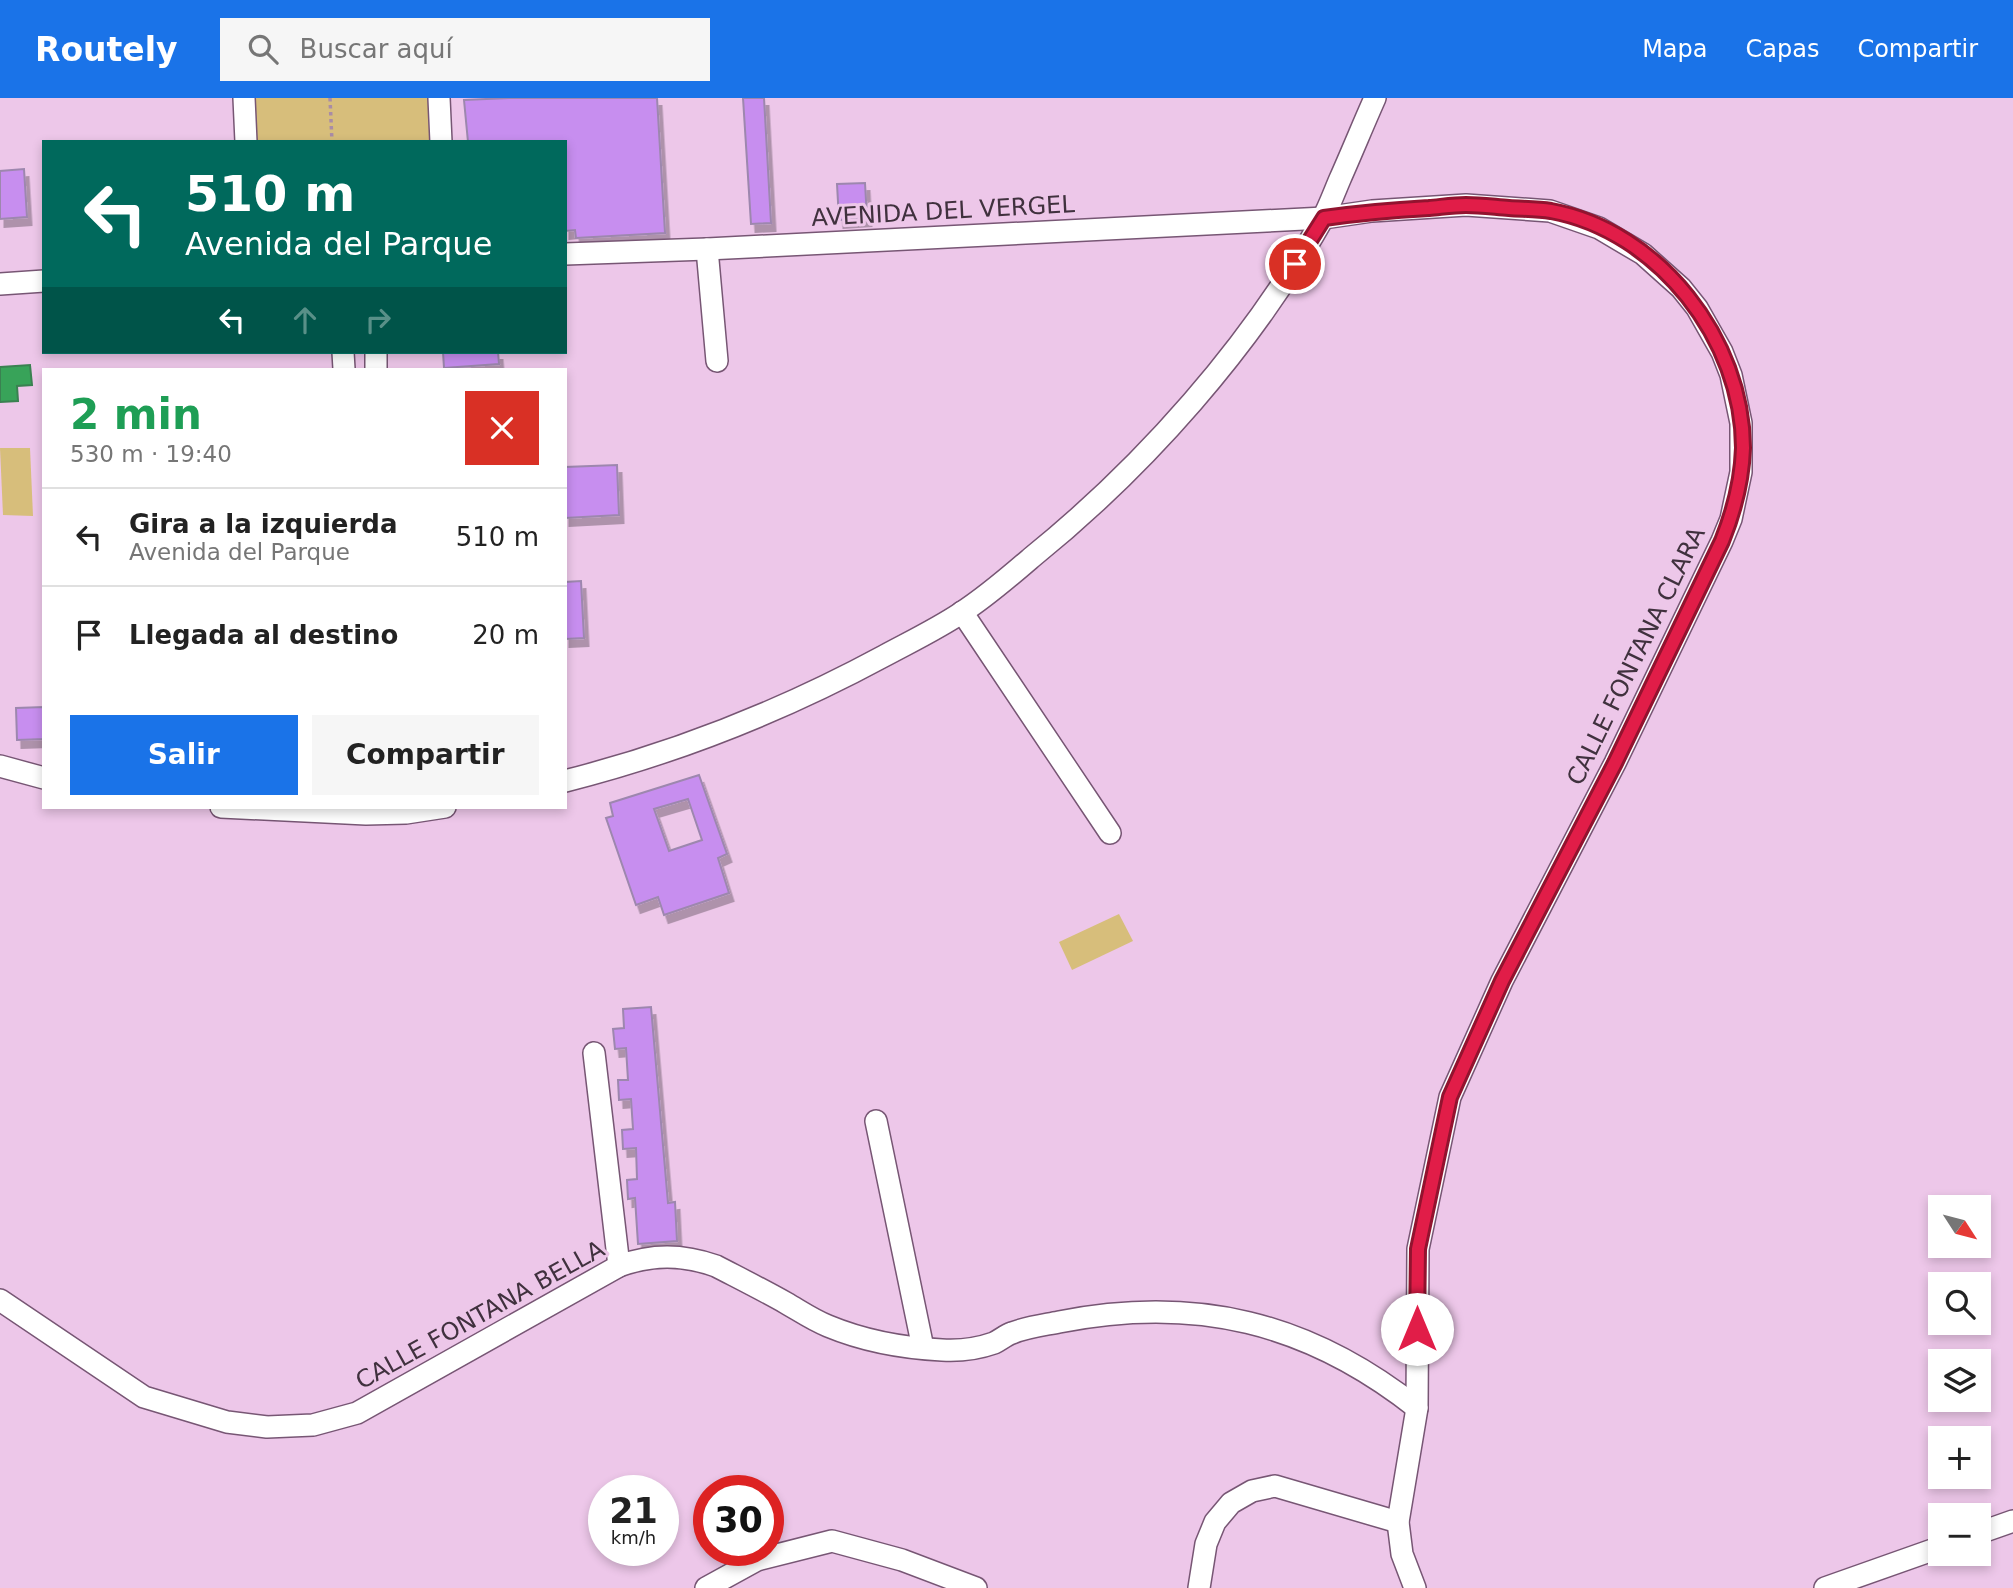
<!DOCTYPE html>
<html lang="es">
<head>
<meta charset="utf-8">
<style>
	body { margin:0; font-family:"DejaVu Sans",sans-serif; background:#f6f6f6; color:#222; height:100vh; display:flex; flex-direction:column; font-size:26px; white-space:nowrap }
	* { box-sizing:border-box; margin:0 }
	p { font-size:23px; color:#767676 }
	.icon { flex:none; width:38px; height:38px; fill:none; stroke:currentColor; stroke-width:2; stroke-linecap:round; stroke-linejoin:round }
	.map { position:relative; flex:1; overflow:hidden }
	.side { position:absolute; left:42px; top:270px; width:525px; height:441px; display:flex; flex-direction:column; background:#fff; border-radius:0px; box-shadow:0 4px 10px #0003 }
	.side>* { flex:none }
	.guide { position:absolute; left:42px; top:42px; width:525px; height:214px; border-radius:0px; box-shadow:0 4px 10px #0003; background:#00695c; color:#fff; overflow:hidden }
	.needle { width:46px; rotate:126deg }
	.fabs { position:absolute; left:1928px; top:1097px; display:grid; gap:14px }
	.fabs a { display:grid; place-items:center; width:63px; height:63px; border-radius:0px; background:#fff; box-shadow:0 4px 10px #0003; font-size:35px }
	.speed { position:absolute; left:588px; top:1377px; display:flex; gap:14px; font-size:35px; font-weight:700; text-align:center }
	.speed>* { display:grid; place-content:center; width:91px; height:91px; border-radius:50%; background:#fff; box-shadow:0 4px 10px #0003; line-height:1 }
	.speed small { font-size:18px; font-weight:400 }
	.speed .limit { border:10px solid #d22; background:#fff; color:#111 }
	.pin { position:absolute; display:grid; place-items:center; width:60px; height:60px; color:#fff; margin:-30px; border:4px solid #fff; border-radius:50%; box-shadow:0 2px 7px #0007 }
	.me { position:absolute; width:77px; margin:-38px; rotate:0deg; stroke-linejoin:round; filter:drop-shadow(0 0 5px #0008) }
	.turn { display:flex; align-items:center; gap:24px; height:147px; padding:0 28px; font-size:32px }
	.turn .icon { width:91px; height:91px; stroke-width:2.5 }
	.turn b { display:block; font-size:49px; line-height:60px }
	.lanes { display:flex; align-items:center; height:66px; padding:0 28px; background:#0003; justify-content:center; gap:35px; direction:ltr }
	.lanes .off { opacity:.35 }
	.round { display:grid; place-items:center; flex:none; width:74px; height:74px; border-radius:0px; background:#f6f6f6 }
	.summary { display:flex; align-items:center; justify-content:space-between; height:119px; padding:0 28px }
	h1 { font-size:42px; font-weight:700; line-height:52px; color:#1e9e55 }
	.cta { display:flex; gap:14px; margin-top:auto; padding:14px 28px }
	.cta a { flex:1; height:80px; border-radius:0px; background:#1a73e8; color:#fff; font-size:28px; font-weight:700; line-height:80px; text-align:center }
	.cta a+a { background:#f6f6f6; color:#222 }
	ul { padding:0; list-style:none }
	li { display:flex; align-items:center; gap:21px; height:98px; padding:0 28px; border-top:2px solid #e0e0e0 }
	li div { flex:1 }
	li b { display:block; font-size:26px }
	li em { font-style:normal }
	header { display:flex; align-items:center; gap:42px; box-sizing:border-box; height:98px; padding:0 35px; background:#1a73e8; color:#fff }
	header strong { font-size:33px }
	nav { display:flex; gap:38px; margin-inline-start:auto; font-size:24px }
	.search { width:490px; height:63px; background:#f6f6f6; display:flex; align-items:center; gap:18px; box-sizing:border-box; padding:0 24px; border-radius:0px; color:#767676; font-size:26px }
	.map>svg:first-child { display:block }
</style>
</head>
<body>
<header>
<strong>Routely</strong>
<div class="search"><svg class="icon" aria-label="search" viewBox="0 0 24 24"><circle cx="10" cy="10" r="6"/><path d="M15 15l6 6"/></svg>Buscar aquí</div>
<nav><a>Mapa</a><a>Capas</a><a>Compartir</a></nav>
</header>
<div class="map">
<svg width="2013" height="1490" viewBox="0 0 2013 1490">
	<defs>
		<filter id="shadow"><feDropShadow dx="4.5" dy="8" stdDeviation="0" flood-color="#0004"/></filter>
	</defs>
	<rect width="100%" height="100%" fill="#edc7e9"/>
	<g fill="#d7be7b">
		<polygon points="247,0 437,0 439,44 249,44"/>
		<polygon points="0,350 30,350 33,418 3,417"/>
		<polygon points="1119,816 1133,843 1072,872 1059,844"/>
	</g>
	<polygon fill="#38a359" stroke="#3a8151" stroke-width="2" points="30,267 32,287 17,288 18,303 0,304 0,269"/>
	<g fill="#c78eef" stroke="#9d87ae" stroke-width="2" fill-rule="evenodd" filter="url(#shadow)">
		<polygon points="509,0 657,0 665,135 576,140 575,132 565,133 565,44 468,44 464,2"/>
		<polygon points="743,0 764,0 771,125 751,126"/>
		<polygon points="24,71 27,119 0,121 0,73"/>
		<polygon points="865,85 867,120 839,122 837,86"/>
		<polygon points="443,254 498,254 499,266 444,270"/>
		<polygon points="617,367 619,417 565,420 565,369"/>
		<polygon points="581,483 584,540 565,541 565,484"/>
		<polygon points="44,609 44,641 17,642 16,610"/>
		<path d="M699 677 727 756 718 760 729 795 664 817 658 799 636 807 606 720 613 718 610 705ZM688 701 702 742 669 753 654 711Z"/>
		<polygon points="651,909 668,1105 675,1104 677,1143 638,1146 635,1100 628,1101 627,1082 637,1081 636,1050 623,1051 622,1032 633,1031 631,1001 619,1002 618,982 628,982 626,950 615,951 613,931 624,930 623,911"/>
	</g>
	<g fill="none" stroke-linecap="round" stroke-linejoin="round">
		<defs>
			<g id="minor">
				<polyline points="244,0 246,44"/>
				<polyline points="439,0 441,44"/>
				<polyline points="707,151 717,263"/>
				<polyline points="565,156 707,151 1324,120 1372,113 1466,107 1550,113 1599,130 1643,156 1681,190 1697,210 1722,254 1731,277 1741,325 1741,374 1731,421 1722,443 1615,665 1502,883 1450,999 1418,1151 1417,1310 1398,1424 1402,1456 1415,1490"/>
				<polyline points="0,186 44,183"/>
				<polyline points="343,254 344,271"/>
				<polyline points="376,254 376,271"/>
				<polyline points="962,514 1110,735"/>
				<polyline points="0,668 44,680"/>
				<path d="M565 683C676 655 784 612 884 558 910 544 937 531 961 515 986 499 1009 479 1031 460 1145 368 1250 249 1322 122 1329 109 1334 95 1340 81 1352 54 1363 27 1375 0"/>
				<polyline points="221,709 366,716 406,715 445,709"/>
				<polyline points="594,955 619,1168"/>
				<polyline points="876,1023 923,1250"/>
				<path d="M0 1202 144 1299 227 1324 267 1329 313 1327 357 1315 619 1168C652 1156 682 1156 716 1168 739 1180 763 1192 786 1205 800 1213 813 1222 828 1228 864 1243 903 1250 942 1252 959 1253 977 1251 994 1245 1000 1242 1006 1237 1012 1235 1027 1229 1044 1227 1059 1224 1195 1197 1308 1224 1417 1310"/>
				<polyline points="1979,1435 2013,1423"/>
				<polyline points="706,1490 757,1462 832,1443 902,1462 976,1490"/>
				<polyline points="1199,1490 1206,1446 1215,1424 1231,1405 1252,1393 1275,1388 1398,1424"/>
				<polyline points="1825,1490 1941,1449"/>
			</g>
		</defs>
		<use href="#minor" stroke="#775674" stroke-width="24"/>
		<polyline stroke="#a98ca6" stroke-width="3.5" stroke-dasharray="3.5 3.5" stroke-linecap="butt" points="330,0 332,44"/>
		<use href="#minor" stroke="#fff" stroke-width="21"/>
	</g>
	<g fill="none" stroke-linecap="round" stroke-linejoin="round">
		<defs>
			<path id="route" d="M1295 166 1324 120C1359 115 1394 112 1429 110 1441 109 1454 107 1466 107 1480 107 1495 109 1509 110 1522 111 1537 111 1551 113 1659 133 1743 242 1743 350 1742 383 1734 413 1722 443L1615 665 1502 883 1450 999 1418 1151 1417 1231"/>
		</defs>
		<use href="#route" stroke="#92132f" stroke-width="18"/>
		<use href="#route" stroke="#e11d48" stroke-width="12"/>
	</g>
	<g text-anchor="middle" stroke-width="6" stroke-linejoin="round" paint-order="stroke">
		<g font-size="24" fill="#40313e" stroke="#edc7e9">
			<text transform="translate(943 113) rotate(-3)" y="8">AVENIDA DEL VERGEL</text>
			<text transform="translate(1636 558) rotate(-64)" y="8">CALLE FONTANA CLARA</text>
			<text transform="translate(480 1217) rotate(-29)" y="8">CALLE FONTANA BELLA</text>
		</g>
	</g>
</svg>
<div class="fabs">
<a><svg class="needle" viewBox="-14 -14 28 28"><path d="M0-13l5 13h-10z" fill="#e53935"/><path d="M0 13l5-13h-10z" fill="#767676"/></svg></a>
<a><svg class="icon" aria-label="search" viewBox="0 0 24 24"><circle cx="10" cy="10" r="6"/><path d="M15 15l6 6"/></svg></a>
<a><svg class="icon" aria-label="layers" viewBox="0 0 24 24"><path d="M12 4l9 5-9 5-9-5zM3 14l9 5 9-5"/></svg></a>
<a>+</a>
<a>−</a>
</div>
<div class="speed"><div>21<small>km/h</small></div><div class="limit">30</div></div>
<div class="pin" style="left:1295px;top:166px;background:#d93025"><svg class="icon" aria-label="arrive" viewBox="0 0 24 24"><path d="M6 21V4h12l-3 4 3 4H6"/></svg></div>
<svg class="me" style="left:1417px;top:1231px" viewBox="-20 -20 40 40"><circle r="19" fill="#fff"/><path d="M0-13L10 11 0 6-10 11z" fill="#e11d48"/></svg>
<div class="guide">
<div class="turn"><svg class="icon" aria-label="left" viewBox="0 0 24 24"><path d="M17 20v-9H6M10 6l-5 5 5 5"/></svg><div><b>510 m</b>Avenida del Parque</div></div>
<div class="lanes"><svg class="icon" aria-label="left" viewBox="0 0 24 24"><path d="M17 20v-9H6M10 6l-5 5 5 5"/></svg><svg class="icon off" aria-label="ahead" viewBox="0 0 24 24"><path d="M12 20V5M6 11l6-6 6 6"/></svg><svg class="icon off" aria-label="right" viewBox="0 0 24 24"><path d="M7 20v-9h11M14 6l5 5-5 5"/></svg></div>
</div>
<section class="side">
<div class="summary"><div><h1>2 min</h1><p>530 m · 19:40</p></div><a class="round" style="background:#d93025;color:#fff"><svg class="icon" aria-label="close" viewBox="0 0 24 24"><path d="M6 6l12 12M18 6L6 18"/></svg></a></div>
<ul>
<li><svg class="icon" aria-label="left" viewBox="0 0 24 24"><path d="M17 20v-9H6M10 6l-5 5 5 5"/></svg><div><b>Gira a la izquierda</b><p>Avenida del Parque</p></div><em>510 m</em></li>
<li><svg class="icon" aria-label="arrive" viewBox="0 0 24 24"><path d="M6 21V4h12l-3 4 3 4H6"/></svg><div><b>Llegada al destino</b></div><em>20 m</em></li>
</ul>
<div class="cta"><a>Salir</a><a>Compartir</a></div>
</section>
</div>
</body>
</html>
